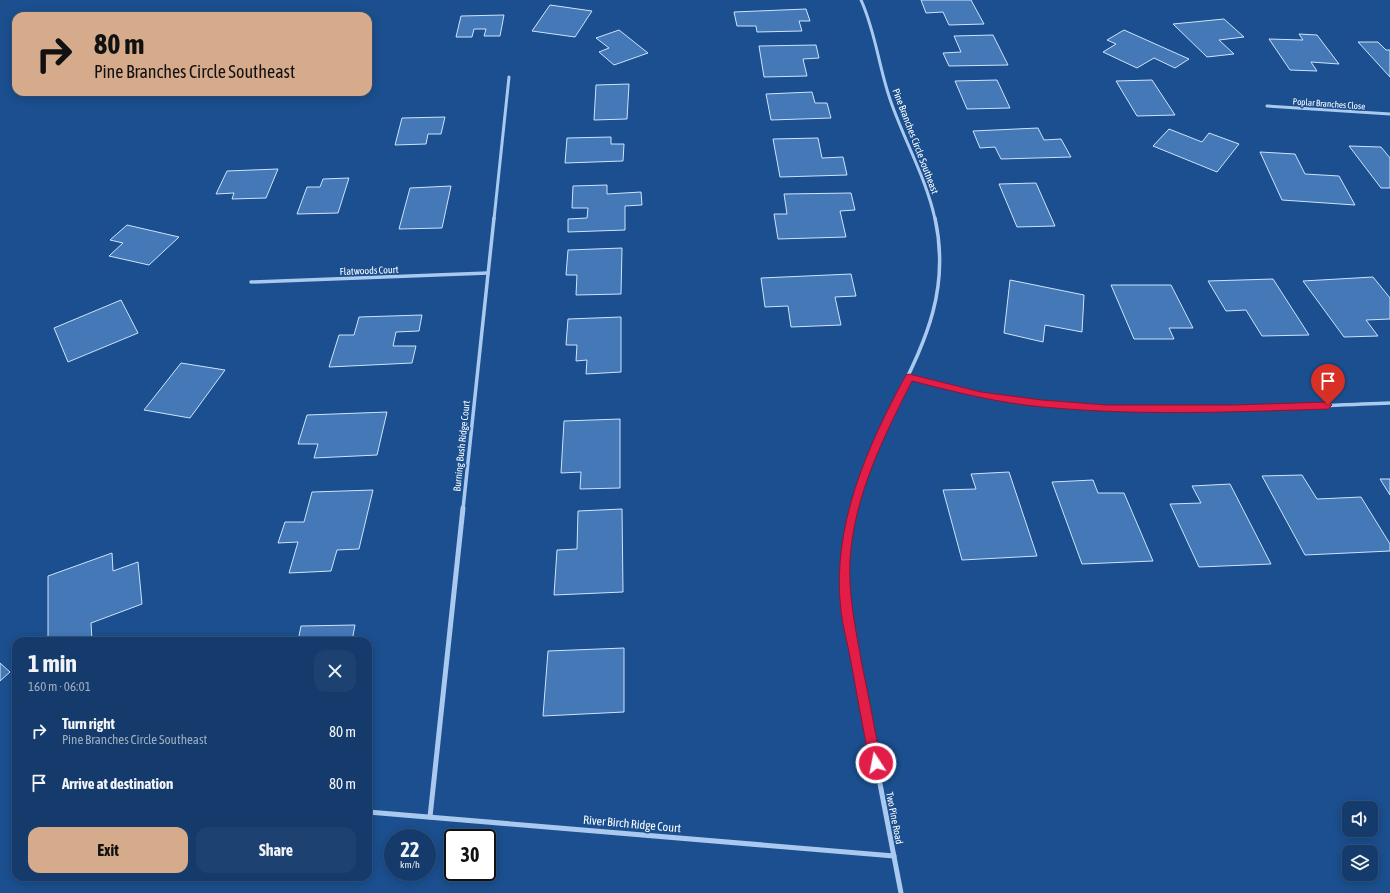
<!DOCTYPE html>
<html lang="en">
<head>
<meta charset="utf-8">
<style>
	body { margin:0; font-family:"Asap Condensed",sans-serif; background:#1d4271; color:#f1f3f6; height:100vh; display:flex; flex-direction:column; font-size:15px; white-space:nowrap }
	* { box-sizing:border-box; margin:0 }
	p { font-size:13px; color:#9dadc1 }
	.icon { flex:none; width:22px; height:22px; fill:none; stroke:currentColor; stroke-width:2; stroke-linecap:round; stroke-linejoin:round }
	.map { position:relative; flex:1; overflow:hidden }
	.details { position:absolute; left:12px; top:637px; width:360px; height:244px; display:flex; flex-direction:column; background:#143b6b; border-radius:12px; box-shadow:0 2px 10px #0003,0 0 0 1px #33557e }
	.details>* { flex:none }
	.hud { position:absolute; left:12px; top:12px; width:360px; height:84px; border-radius:12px; box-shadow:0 2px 10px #0003,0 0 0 1px #33557e; background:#d6ab8b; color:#111; overflow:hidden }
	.fabs { position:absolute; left:1342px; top:801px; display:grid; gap:8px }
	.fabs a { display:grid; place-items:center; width:36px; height:36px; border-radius:8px; background:#143b6b; box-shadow:0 2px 10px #0003,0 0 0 1px #33557e; font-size:20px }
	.speed { position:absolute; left:384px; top:829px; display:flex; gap:8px; font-size:20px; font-weight:700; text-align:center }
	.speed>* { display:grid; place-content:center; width:52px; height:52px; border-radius:50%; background:#143b6b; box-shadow:0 2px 10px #0003,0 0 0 1px #33557e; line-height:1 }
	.speed small { font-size:10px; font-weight:400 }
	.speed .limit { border:2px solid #111; border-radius:6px; background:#fff; color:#111 }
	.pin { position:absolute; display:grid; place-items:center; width:34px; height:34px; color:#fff; margin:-41px -17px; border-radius:50% 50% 50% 0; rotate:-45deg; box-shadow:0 0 4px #0007 }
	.pin .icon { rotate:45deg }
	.me { position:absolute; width:44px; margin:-22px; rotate:349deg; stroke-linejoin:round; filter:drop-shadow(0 0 3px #0008) }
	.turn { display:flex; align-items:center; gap:14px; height:84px; padding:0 16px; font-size:18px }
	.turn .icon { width:52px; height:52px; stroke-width:2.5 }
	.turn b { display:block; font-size:28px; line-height:34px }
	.round { display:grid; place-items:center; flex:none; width:42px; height:42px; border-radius:12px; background:#1d4271 }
	.head { display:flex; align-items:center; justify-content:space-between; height:68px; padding:0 16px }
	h1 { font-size:24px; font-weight:700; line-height:30px }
	.action { display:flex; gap:8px; margin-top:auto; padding:8px 16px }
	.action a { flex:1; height:46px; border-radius:12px; background:#d6ab8b; color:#111; font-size:16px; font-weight:700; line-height:46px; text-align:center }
	.action a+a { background:#1d4271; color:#f1f3f6 }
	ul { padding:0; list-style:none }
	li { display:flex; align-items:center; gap:12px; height:52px; padding:0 16px }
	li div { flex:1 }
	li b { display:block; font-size:15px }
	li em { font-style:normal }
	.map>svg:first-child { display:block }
</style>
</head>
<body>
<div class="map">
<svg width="1390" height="893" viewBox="0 0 1390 893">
	<rect width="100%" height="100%" fill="#1b4f8f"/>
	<g fill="#4478b7" stroke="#cfe3fa">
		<polygon points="921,0 971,0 984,24 949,25 943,12 926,13"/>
		<polygon points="550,5 592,11 575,37 532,31"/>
		<polygon points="806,9 810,21 799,21 802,31 757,32 756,26 737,26 734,12"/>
		<polygon points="504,15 500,36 484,36 486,29 474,29 472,37 456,37 461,16"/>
		<polygon points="1224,19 1244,37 1219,40 1234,54 1207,57 1173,24"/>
		<polygon points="619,30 648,53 614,65 599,52 609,48 596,38"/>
		<polygon points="1124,30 1189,59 1175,68 1154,58 1137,68 1103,52 1116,44 1107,40"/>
		<polygon points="1299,34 1317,35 1339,64 1311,62 1317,71 1290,70 1269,39 1303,40"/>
		<polygon points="993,35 1008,65 949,66 943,53 961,52 954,36"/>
		<polygon points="1358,42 1378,42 1386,50 1390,50 1390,77"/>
		<polygon points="816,45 819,58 803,59 807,76 764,77 759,46"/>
		<polygon points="997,80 1010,108 967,109 955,81"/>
		<polygon points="1152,80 1175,115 1137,116 1116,81"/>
		<polygon points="629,84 627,119 594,120 596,85"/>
		<polygon points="812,92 815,103 827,103 831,118 771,120 766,94"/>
		<polygon points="445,117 441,134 428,134 426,144 395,145 402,118"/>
		<polygon points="1038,128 1044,140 1061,139 1071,157 1001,159 995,147 980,148 973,131"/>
		<polygon points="1169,129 1202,142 1209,133 1239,144 1217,172 1153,146"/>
		<polygon points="611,137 611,144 624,144 623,161 565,163 567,138"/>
		<polygon points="818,138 822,158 843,157 847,175 780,177 773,139"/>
		<polygon points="1349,146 1381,147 1390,158 1390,188 1381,188"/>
		<polygon points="1260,152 1295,154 1305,174 1339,176 1355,205 1282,200"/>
		<polygon points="278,169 266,198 232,199 234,193 216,194 227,171"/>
		<polygon points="349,178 338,213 297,214 307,187 320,187 323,179"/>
		<polygon points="1036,183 1055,226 1017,227 999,184"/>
		<polygon points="607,185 607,194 641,192 642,205 625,206 625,230 568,232 568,219 587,218 588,208 572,208 573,186"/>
		<polygon points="451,186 442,228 399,229 410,188"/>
		<polygon points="851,193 855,210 840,211 846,237 778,239 774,214 787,214 784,194"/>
		<polygon points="127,225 179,237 149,265 109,256 123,243 110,240"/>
		<polygon points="622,248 621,294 576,295 577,275 566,275 568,250"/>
		<polygon points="851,274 856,296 835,297 841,325 791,327 788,306 765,307 761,278"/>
		<polygon points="1373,277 1390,298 1390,319 1366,320 1378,336 1344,337 1303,281"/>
		<polygon points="1273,279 1309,335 1262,336 1246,310 1226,311 1208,281"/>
		<polygon points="1010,280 1084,295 1082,332 1045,325 1043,342 1004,333"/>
		<polygon points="1111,285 1171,285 1193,328 1169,328 1174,339 1134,339"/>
		<polygon points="121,300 138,333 68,362 54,328"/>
		<polygon points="422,315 419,331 396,332 393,346 416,346 412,363 329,367 339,335 354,335 359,317"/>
		<polygon points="621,317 621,372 586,374 587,360 576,361 577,345 566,345 568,319"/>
		<polygon points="181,363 225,370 190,418 144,410"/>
		<polygon points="387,412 377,455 314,458 318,444 298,444 307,415"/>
		<polygon points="620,419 620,488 580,489 581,472 561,473 564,421"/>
		<polygon points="1009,472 1037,556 962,560 943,490 976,489 971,474"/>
		<polygon points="1302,475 1317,499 1361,497 1390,544 1390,551 1305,555 1262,476"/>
		<polygon points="1380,479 1390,479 1390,495"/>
		<polygon points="1093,480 1098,493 1124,493 1153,561 1082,564 1052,482"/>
		<polygon points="1230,484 1271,564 1199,567 1170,504 1201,503 1192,486"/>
		<polygon points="373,490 359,549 337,550 331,571 289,573 298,542 278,543 285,522 304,522 312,492"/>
		<polygon points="622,509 623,592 554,595 557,550 577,549 578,511"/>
		<polygon points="112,553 113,571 138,562 142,604 91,623 92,641 48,641 48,576"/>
		<polygon points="355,625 352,641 298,641 301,626"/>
		<polygon points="624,648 624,712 543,716 548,651"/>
		<polygon points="0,663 10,672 0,681"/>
	</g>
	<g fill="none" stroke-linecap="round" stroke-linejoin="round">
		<g stroke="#a9c9ee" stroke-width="3">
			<path d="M861 0C876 33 879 69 891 102 905 142 926 178 935 219"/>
			<polyline points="1267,106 1390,114"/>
			<polyline points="494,219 509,77"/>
		</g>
		<g stroke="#a9c9ee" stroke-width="3.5">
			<polyline points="251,282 488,273"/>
			<path d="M909 377C953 388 997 399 1042 404 1158 416 1275 407 1390 403"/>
			<polyline points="463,509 494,218"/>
			<path d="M854 509C861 485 869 461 879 437 912 362 954 306 935 218"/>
		</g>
		<g stroke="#a9c9ee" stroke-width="5">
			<polyline points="854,508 846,558 847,612 901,893"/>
			<polyline points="368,812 894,856"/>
			<polyline points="430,817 463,508"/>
		</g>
	</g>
	<path fill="#e11d48" stroke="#92132f" d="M909 374 981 392 1042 400 1107 405H1234L1328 402 1332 405 1328 409C1233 412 1137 416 1043 407 998 403 955 392 912 381 883 438 854 496 850 560 848 596 856 630 862 665 869 698 875 730 881 763L880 767 876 769 871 767 870 763C863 729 857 695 851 662 848 645 843 628 841 611 831 527 867 447 906 375Z"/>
	<g text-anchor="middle" stroke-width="3" stroke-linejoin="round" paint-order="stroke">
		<g font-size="9" fill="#fff" stroke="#1b4f8f">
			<text transform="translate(1329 104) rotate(4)" y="3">Poplar Branches Close</text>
		</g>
		<g font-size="10" fill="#fff" stroke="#1b4f8f">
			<text transform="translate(916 141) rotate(69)" y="4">Pine Branches Circle Southeast</text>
			<text transform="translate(369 270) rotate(-2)" y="4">Flatwoods Court</text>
			<text transform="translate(461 446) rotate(-84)" y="4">Burning Bush Ridge Court</text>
			<text transform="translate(895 818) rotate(79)" y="4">Two Pine Road</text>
		</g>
		<g font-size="12" fill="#fff" stroke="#1b4f8f">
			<text transform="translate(632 824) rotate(5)" y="4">River Birch Ridge Court</text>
		</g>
	</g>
</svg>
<div class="fabs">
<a><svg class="icon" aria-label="sound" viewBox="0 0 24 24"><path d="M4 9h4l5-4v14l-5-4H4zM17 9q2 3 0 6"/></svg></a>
<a><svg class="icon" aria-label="layers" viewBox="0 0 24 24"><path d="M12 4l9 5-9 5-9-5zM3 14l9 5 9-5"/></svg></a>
</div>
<div class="speed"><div>22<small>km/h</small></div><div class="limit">30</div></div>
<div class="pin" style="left:1328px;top:405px;background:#d93025"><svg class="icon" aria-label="arrive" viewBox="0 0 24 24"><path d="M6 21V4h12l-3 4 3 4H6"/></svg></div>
<svg class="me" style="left:876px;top:763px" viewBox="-20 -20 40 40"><circle r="17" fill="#e11d48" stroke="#fff" stroke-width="3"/><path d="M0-11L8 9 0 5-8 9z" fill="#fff"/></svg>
<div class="hud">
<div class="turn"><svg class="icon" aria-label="right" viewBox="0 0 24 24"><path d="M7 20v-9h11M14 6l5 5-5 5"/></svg><div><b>80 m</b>Pine Branches Circle Southeast</div></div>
</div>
<section class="details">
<div class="head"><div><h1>1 min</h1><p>160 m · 06:01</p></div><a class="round"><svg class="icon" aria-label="close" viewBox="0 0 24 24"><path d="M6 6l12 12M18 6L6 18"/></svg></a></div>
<ul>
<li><svg class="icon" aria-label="right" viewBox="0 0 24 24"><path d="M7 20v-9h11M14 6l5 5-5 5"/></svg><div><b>Turn right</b><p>Pine Branches Circle Southeast</p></div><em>80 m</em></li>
<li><svg class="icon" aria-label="arrive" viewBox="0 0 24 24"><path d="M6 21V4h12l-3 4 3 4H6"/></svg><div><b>Arrive at destination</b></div><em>80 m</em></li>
</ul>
<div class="action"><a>Exit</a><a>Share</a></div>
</section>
</div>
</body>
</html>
